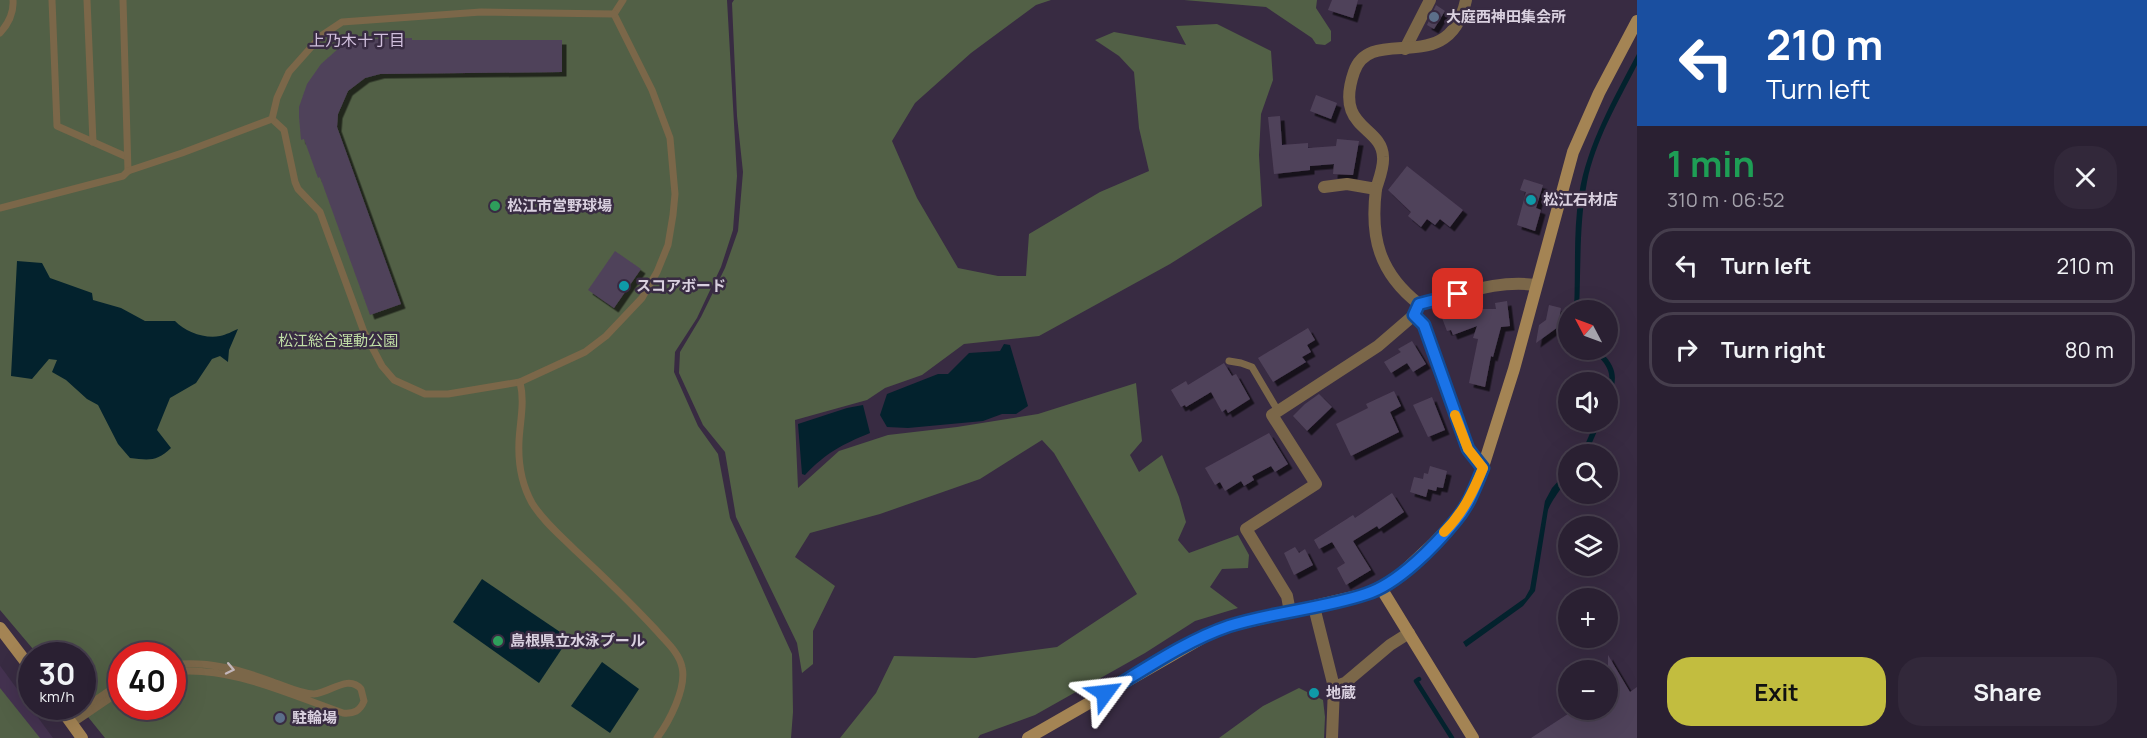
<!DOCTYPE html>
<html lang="en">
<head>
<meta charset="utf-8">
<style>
	body { margin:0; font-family:Manrope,"Noto Sans JP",sans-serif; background:#32283a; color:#f1f3f6; height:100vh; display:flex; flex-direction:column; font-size:22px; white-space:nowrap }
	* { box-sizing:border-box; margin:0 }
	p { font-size:20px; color:#a5a3ac }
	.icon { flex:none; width:33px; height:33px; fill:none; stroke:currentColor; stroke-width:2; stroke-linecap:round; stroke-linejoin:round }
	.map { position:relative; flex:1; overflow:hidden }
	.side { display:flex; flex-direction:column; background:#2a2032; width:510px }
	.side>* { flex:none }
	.top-card { background:#1a4fa0; color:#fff; overflow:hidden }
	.needle { width:39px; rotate:311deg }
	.fabs { position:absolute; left:1558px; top:300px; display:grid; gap:12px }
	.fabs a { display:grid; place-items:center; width:60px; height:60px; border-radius:50%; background:#2a2032; box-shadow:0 6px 24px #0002,0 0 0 2px #463e4d; font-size:30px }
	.speed { position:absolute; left:18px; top:642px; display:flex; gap:12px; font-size:30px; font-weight:700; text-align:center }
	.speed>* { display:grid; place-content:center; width:78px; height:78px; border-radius:50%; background:#2a2032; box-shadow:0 6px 24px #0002,0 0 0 2px #463e4d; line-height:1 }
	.speed small { font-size:15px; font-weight:400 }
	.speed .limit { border:9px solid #d22; background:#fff; color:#111 }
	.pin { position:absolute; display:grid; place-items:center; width:51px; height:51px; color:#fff; margin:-26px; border-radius:12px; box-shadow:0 3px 9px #0006 }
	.me { position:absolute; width:66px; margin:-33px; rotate:60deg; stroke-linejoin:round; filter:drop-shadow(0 0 4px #0008) }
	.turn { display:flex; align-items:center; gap:21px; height:126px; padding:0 30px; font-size:27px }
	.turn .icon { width:78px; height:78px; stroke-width:2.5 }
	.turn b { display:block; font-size:42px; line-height:51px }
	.round { display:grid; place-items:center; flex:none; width:63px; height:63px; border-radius:24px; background:#32283a }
	.head { display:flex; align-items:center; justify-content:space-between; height:102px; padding:0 30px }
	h1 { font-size:36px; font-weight:700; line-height:45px; color:#1e9e55 }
	.button { display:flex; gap:12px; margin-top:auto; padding:12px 30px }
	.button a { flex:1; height:69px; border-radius:24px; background:#c2bd3f; color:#111; font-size:24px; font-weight:700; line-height:69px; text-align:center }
	.button a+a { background:#32283a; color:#f1f3f6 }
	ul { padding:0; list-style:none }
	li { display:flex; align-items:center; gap:18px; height:75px; margin:0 12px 9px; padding:0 18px; border:3px solid #463e4d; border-radius:24px }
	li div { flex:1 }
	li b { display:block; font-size:22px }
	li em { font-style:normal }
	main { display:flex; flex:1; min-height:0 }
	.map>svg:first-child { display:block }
</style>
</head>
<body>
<main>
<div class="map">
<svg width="1637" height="738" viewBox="0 0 1637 738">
	<defs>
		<filter id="shadow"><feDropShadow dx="4.5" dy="4.5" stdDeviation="0" flood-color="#0009"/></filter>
	</defs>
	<rect width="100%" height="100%" fill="#382b42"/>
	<polygon fill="#443250" points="0,666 1,667 53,738 0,738"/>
	<g fill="#526046" fill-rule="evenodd">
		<path d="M0 0H727L737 176 733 230 721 267 704 303 697 318 675 352 674 372 698 426 718 454 730 518 792 654 793 712 791 738H105L80 707 82 706V656L38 655 0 610ZM122 656H172V706H122Z"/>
		<polygon points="734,0 1051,0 1036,5 971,53 915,103 892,141 917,198 958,268 998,276 1026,276 1029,234 1100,192 1149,171 1139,128 1134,72 1119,56 1095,40 1114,32 1186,45 1176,26 1217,24 1271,51 1273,80 1261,114 1259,155 1262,206 1170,264 1039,336 964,344 922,375 885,388 867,400 795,420 798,488 839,451 888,435 957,427 1038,414 1136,383 1142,441 1130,455 1139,472 1162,455 1179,497 1186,522 1178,540 1189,553 1238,535 1249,555 1248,568 1222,569 1210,587 1238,608 1195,621 1145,653 1035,715 980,735 978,738 840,738 876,693 894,656 975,658 1057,647 1137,594 1054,453 1042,440 980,479 880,514 810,533 795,557 835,586 813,631 813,664 802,673 797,643 736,517 725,452 703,425 679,373 680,352 701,317 725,268 738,231 743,172 737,116 732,3"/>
		<polygon points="1184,0 1317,0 1316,8 1331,31 1331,41 1325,45 1316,44 1312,38 1266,7"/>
		<polygon points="0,688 40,738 0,738"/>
		<polygon points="1299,688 1323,700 1325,717 1324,738 1219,738 1263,706"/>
	</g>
	<g fill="#03222d">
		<path d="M1637 54V65C1618 102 1595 141 1587 182 1579 224 1581 268 1579 310H1574C1576 272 1573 233 1579 195 1587 144 1614 98 1637 54Z"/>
		<path d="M17 261 42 263 50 278 92 293 93 300 121 308 145 321H175C185 332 205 339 220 336 226 335 233 331 238 329L229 350 228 362 220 356 212 359 196 383 170 398 157 430 171 448C157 462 148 460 130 458L118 444 98 405 87 399 66 380 52 372 57 360 49 359 32 379 11 376Z"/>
		<polygon points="1004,344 1010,345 1028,406 1016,414 1002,414 983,421 908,428 887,427 880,415 887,394 938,374 948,374 969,353 1000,351"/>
		<path d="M1599 350C1619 368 1618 380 1608 405 1608 379 1616 373 1595 353Z"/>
		<path d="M863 405 870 433C841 445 827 452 805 475L802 474 798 424 847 408Z"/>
		<polygon points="1595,422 1601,422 1587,454 1581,454"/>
		<path d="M1569 469C1569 482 1554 495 1548 510L1535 591 1523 606 1466 647 1463 642 1525 598 1530 589 1545 501 1552 488Z"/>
		<polygon points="482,579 569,638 539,683 453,622"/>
		<polygon points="602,662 639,689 610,733 571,706"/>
	</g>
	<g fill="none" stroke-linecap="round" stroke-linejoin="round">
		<polyline stroke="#03222d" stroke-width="4.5" points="1419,679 1416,681 1452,738"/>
	</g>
	<g fill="#50425a" filter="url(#shadow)">
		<polygon points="1332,0 1358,0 1353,18 1328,10"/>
		<polygon points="1436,5 1445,11 1434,29 1427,25"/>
		<polygon points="374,36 374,39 412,38 412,40 562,40 562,72 380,74 365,78 348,91 338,114 337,127 401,304 370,315 320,177 318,178 304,139 301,140 299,117 299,107 307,84 321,64 339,48 363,38"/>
		<polygon points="1316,95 1337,103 1331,119 1310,111"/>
		<polygon points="1280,116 1282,145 1308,143 1308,148 1336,146 1337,139 1359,141 1353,175 1333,174 1334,164 1310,166 1310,170 1274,174 1268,117"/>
		<polygon points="1407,166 1463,210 1450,227 1440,219 1435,225 1427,219 1421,227 1408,216 1411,212 1388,190"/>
		<polygon points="1524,179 1543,185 1536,208 1541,210 1535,231 1517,225 1526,192 1520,190"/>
		<polygon points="615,251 641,269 614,308 588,290"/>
		<polygon points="1507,301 1510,326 1501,327 1493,357 1491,356 1485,387 1469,383 1478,339 1473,338 1477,326 1453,335 1451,330 1447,331 1442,318 1469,309 1496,309 1495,303"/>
		<polygon points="1549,305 1561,308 1558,327 1536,343 1539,325 1546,320"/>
		<polygon points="1308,328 1315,340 1307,345 1311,352 1302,357 1306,362 1273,382 1258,358"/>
		<polygon points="1412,341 1426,364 1413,372 1407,363 1391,373 1384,362 1401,352 1398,349"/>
		<polygon points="1224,363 1232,376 1236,374 1250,399 1228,413 1226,409 1222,412 1211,392 1186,407 1185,405 1181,407 1171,390 1186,381 1188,385"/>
		<polygon points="1394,391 1401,406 1390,412 1399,432 1351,456 1336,424 1368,408 1366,404"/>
		<polygon points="1319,394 1332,407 1307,431 1293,416 1305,404"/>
		<polygon points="1432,397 1445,430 1428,437 1413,405"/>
		<polygon points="1269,433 1288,464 1275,472 1271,466 1252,476 1254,480 1244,486 1241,481 1225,491 1220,482 1215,485 1205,468"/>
		<polygon points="1430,466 1447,471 1443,488 1437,487 1436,491 1428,489 1426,497 1410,492 1414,477 1423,479 1424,473 1428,474"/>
		<polygon points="1392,493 1404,512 1379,529 1377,526 1353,541 1371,570 1346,585 1337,568 1345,563 1332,542 1319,549 1314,540 1353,515 1355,518"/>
		<polygon points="1295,547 1299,553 1305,549 1313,565 1294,575 1284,553"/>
		<polygon points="1608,655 1630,692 1637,687 1637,738 1531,738 1574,710 1608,710"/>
	</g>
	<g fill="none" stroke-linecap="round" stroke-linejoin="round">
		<g stroke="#7b6749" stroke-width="7">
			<polyline points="52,0 57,126 127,157"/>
			<polyline points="87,0 93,142"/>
			<polyline points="123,0 128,171"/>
			<polyline points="614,14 623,0"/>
			<path d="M0 33C9 23 14 13 13 0"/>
			<polyline points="272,119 284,130 295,182 298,189 320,212 364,332 382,366 394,380 425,394 448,394 520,382 585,352 606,336 642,298 657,272 668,245 673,215 675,194 670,138 652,90 614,14"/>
			<polyline points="0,208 123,176 128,171 182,153 272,119 277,98 289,72 321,36 342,22 481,12 614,14"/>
			<polyline points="1229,361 1241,363 1252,367 1278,411"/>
			<path d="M520 382C525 402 520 421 519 441 518 462 522 485 532 503 543 521 560 535 575 550 603 576 630 602 656 630 665 641 679 652 682 667 687 688 669 722 657 738"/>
			<path d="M172 665C207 660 241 670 273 682 285 686 301 694 314 694 330 693 348 674 361 689L364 701C360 711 354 714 343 713 290 695 230 665 172 672"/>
			<polyline points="68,719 122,682"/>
			<polyline points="72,724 122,690"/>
		</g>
		<g stroke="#7b6749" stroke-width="12">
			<polyline points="1405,49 1430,0"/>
			<path d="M1324 187 1347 184 1376 189C1379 179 1384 167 1383 157 1382 125 1334 130 1354 72 1371 22 1449 81 1466 0"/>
			<path d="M1376 189C1370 237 1379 273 1419 304 1458 296 1495 279 1536 285"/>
			<polyline points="1414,315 1424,325 1468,449 1483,467"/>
			<polyline points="1314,607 1334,687 1332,738"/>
			<polyline points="1290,612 1287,596 1246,529 1316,484 1272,415 1378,346 1414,315 1419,304"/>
			<polyline points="1334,687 1345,683 1390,645 1409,633"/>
		</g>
		<g stroke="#a48454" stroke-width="12">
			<polyline points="1381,588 1473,738"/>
			<polyline points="0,628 32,670"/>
			<polyline points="59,706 82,738"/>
			<polyline points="1028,738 1209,634 1230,626 1365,594 1381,588 1403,572 1432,545 1457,519 1472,494 1483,467 1514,369 1573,152 1599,93 1637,21"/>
		</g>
	</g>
	<defs><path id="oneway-chevron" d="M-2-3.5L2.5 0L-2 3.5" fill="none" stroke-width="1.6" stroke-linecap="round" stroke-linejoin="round" transform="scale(1.5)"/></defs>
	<use stroke="#c2b6ba" href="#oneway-chevron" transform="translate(230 669) rotate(12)"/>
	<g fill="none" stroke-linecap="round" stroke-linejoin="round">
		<defs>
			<path id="route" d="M1105 693C1144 670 1185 641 1229 626 1273 612 1321 609 1366 594 1398 584 1435 546 1456 520 1469 505 1476 485 1483 468L1468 449 1424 325 1414 315 1419 304 1458 294"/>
		</defs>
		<use href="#route" stroke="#114b97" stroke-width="15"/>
		<use href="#route" stroke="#1a73e8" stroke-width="10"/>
		<path stroke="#f59e0b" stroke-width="10" d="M1444 532C1463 513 1473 492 1483 468L1468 449 1455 415"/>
	</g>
	<g fill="#5c6f8a" stroke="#382b42" stroke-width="2">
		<circle cx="1434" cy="17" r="6"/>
		<circle cx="280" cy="718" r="6"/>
	</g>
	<g fill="#0f9aa8" stroke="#382b42" stroke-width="2">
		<circle cx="1531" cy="200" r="6"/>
		<circle cx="624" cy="286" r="6"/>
		<circle cx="1314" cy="693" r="6"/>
	</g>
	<g fill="#2e9e5b" stroke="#382b42" stroke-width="2">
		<circle cx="495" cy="206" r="6"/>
		<circle cx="498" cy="641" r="6"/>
	</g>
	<g text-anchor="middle" stroke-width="5" stroke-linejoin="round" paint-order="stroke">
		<g font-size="15" font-weight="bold" fill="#d9d0df" stroke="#382b42" text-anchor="start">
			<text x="1446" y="22">大庭西神田集会所</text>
			<text x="1543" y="205">松江石材店</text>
			<text x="507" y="211">松江市営野球場</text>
			<text x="636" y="291">スコアボード</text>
			<text x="510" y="646">島根県立水泳プール</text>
			<text x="1326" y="698">地蔵</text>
			<text x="292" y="723">駐輪場</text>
		</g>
		<g font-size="15" fill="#c0dea6" stroke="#382b42">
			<text x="338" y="346">松江総合運動公園</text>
		</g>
		<g font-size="16" fill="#d0bfdc" stroke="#382b42">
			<text x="357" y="46">上乃木十丁目</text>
		</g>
	</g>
</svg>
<div class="fabs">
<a><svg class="needle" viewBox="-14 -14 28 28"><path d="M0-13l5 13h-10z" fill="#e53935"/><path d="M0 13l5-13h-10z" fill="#a5a3ac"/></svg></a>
<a><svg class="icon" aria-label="sound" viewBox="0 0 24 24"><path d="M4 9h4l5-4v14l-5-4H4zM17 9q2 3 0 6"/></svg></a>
<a><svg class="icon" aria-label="search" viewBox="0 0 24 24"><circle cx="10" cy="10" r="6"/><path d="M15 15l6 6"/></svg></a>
<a><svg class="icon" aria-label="layers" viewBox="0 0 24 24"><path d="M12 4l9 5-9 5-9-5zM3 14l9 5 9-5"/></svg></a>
<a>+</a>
<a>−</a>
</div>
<div class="speed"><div>30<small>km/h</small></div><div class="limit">40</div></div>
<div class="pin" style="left:1458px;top:294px;background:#d93025"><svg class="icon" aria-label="arrive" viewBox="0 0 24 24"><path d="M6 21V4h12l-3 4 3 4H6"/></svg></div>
<svg class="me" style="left:1105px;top:693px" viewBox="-20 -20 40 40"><path d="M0-17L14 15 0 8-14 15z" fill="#1a73e8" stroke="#fff" stroke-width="4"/></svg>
</div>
<section class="side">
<div class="top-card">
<div class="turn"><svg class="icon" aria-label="left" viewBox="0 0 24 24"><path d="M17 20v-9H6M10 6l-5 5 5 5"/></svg><div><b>210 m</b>Turn left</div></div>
</div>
<div class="head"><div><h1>1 min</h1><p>310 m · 06:52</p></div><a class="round"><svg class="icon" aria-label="close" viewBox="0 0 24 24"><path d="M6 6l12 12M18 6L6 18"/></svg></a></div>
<ul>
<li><svg class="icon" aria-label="left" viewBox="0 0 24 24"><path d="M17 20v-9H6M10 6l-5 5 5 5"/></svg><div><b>Turn left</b></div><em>210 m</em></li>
<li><svg class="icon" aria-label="right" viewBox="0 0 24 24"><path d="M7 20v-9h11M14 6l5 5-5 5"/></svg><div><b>Turn right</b></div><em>80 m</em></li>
</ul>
<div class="button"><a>Exit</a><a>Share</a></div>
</section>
</main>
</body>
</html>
